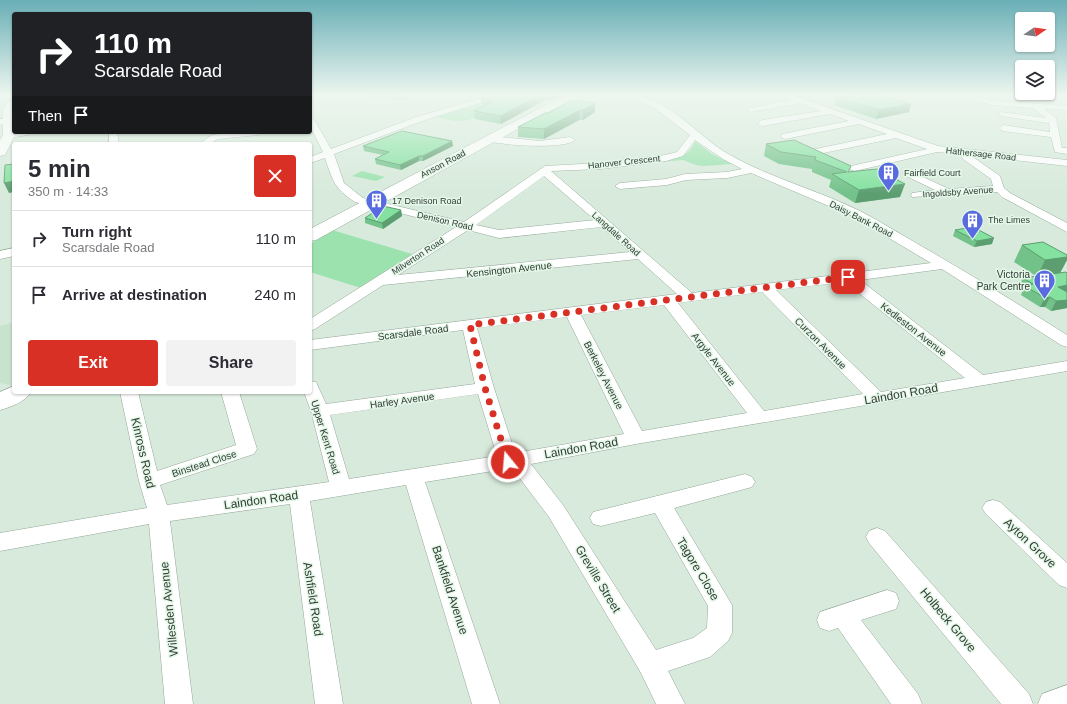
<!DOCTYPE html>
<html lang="en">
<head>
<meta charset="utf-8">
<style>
	body { margin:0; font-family:Arial,sans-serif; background:#f2f2f3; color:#2b2b33; height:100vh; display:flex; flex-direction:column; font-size:15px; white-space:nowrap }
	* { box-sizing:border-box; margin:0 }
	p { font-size:13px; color:#7c7c81 }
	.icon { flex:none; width:22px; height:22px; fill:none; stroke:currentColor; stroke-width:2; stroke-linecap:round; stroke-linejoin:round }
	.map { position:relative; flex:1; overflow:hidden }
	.drawer { position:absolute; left:12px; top:142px; width:300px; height:252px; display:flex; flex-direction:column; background:#fff; border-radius:4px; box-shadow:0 1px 3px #0004 }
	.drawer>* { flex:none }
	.banner { position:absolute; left:12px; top:12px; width:300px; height:122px; border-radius:4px; box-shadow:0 1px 3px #0004; background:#202124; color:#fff; overflow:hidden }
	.needle { width:26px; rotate:77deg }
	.fabs { position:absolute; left:1015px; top:12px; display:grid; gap:8px }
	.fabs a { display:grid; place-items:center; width:40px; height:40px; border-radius:4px; background:#fff; box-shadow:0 1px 3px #0004; font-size:20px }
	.pin { position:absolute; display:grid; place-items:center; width:34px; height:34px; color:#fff; margin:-17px; border-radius:8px; box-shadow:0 2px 6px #0006 }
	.me { position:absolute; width:44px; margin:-22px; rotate:343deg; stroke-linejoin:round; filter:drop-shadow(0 0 3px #0008) }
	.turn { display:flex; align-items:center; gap:14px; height:84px; padding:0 16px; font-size:18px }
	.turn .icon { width:52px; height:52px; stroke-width:2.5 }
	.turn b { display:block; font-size:28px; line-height:34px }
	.then { display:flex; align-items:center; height:38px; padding:0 16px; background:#0003; gap:8px; font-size:15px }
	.round { display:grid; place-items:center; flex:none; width:42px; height:42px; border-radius:4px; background:#f2f2f3 }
	.head { display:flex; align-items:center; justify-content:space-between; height:68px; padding:0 16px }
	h1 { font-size:24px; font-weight:800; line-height:30px }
	.cta { display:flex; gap:8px; margin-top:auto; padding:8px 16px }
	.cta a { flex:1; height:46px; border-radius:4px; background:#d93025; color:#fff; font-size:16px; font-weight:800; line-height:46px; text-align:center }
	.cta a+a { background:#f2f2f3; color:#2b2b33 }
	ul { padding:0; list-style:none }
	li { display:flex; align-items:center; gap:12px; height:56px; padding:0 16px; border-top:1px solid #e1e1e2 }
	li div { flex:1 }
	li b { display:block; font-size:15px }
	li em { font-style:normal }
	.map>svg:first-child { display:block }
</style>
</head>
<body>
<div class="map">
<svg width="1067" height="704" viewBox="0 0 1067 704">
	<rect width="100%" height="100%" fill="#d7eadb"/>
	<polygon fill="#c7e2cd" points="14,322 14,386 0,383 0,326"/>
	<g fill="#9be2ae">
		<path d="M478 103 491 107C470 124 460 123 435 117Z"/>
		<path d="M695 141 712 154 732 164 704 166 696 165 683 160 660 162 657 160C675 158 687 160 695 141Z"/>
		<polygon points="362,171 385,177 376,181 352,176"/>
		<polygon points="332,230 412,254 361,288 310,272 310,244"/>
	</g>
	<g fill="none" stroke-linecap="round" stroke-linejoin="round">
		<defs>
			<g id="minor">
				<polygon points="8,95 14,95 14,98 0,101 0,97"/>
				<path d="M493 95H505L422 121 334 154 344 183 363 198 464 222 545 166 600 163 665 155 677 152 690 135 656 109 627 95C668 95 696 136 730 155 771 178 817 190 860 211 883 223 905 237 928 250 975 277 1021 306 1067 335V347L1061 345 942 269 860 280 983 375 1067 361V371L636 444 531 464 563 505 656 650 693 638 707 628 708 606 655 513 601 526 593 524 590 518 593 512 745 474 752 477 755 482 752 487 674 508 732 605V633L728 641 710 657 668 671 685 704H656L641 673 549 517 512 468 425 482 500 704H472L406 485 310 501 343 704H315L290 504 170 521 193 704H165L149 524 0 551V533L147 508 139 481 120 392H138L157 471 236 445 221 392H239L257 449 254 454 160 485 167 505 329 482 311 411 304 392H310V381L316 382 326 404 475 384 463 330 310 350V340L677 294 638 259 383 285 315 329 310 331V319L456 227 355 202C334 188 333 181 325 158L310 163V157L323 152 310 126V116L314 119 331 149 416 117ZM695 140 723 159 742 169 727 172 685 174 666 179 620 183 615 186 620 189 667 185 686 180 727 178 751 173 850 215 931 263 692 293 551 171 600 169 666 161 683 156ZM544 176 595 220 499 230 476 225ZM602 227 630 252 398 275 468 230 499 238ZM845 282 965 378 881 392 776 290ZM762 292 863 394 764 411 678 303ZM664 305 747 413 642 431 581 315ZM567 317 624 434 515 453 494 388 477 328ZM478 394 497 456 349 479 330 415Z"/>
				<polygon points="780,95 791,95 938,146 1067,160 1067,166 970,155 1000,176 1004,188 1010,193 1067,223 1067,232 1002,197 997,192 912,197 911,195 912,193 935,190 904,175 903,173 904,171 908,170 949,189 993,186 991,179 963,159 960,154 937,152 855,171 851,170 850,168 851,166 927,149 896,138 814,155 811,154 809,152 811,150 887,134 859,124 785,139 782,138 781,136 782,134 849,121 830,114 762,126 759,125 758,123 762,120 821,111 800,103 751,112 747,110 751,108 791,100"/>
				<polygon points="960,95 973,95 992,101 1067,106 1067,110 1044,109 1056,118 1062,148 1067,148 1067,154 1055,152 1051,137 1003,131 999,128 1003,125 1050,132 1049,123 1001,116 997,114 1001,112 1046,118 1033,108 992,105"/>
				<polygon points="8,118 12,121 11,123 0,125 0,119"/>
				<polygon points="14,132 32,132 28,135 9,138 5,135 6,133"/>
				<polygon points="109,132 117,132 119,144 109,144"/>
				<polygon points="235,132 262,132 258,135 217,139 210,144 199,144 212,135"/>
				<path d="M490 136 540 141 570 137 575 140C564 150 502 145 487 141L485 139Z"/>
				<polygon points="14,248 14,256 0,259 0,251"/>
				<polygon points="993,500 1000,502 1067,563 1067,588 1059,585 986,514 982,508 986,502"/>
				<polygon points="877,528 885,531 1029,694 1033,704 1001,704 869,543 866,537 869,531"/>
				<polygon points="887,590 896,593 899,601 896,609 861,620 918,694 922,704 891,704 838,628 829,631 820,628 817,620 820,612"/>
				<polygon points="1067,685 1067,704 1038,704 1042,694"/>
			</g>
			<g id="highway">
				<polygon points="567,95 581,95 580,97 552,110 316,240 310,241 310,229 544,106"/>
				<polygon points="14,99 15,135 5,155 0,156 0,140 3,135 3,109 10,100"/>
				<path d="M14 386V392H31C25 402 11 407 0 410V392Z"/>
			</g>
		</defs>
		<use href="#minor" stroke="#94a799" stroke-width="1"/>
		<use href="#highway" stroke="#94a799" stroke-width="1"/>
		<use href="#minor" fill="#fff" fill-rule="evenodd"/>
		<use href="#highway" fill="#fff" fill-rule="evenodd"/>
	</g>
	<g fill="#72c28a">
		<polygon points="363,95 407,95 407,100 366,97"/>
		<polygon points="482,95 564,95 550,100 545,100 501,124 475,119 474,111 485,105 481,104 481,97 484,96"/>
		<polygon points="836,97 911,104 909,112 876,119 834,105"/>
		<polygon points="571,100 595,112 583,120 579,120 544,139 518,137 518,127 549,113"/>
		<polygon points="794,140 850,172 900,197 855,203 829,187 831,180 812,172 812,169 779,164 764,156 766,144"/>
		<polygon points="452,141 453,146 423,161 419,161 401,170 376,164 375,159 383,155 364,151 363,146"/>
		<polygon points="401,210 402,216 383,229 365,223 365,218"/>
		<polygon points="955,230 992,244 974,247 953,236"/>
		<polygon points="1022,245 1067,255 1067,260 1060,273 1067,308 1051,311 1045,307 1040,307 1021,295 1023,290 1019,287 1023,278 1036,276 1014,262"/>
	</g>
	<g fill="#5c9e70">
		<polygon points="541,95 545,95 545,100 501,124 500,116"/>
		<polygon points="550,95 564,95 550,100"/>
		<polygon points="595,103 595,112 583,120 583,110"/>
		<polygon points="911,104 909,112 876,119 879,110"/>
		<polygon points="580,110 579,120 544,139 544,129"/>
		<polygon points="452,141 453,146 423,161 423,156"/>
		<polygon points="419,156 419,161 401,170 400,165"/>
		<polygon points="14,181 14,192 9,193 4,183"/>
		<polygon points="905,184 900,197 855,203 859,190"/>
		<polygon points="401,210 402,216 383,229 382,223"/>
		<polygon points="994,238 992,244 974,247 977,241"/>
		<polygon points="1067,257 1067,260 1060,273 1037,277 1045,260"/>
		<polygon points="1067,285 1067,294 1058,287"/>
		<polygon points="1050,297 1045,307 1040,307 1045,298"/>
		<polygon points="1067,300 1067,308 1051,311 1056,301"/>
	</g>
	<g fill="#84e1a0" stroke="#5c9e70">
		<polygon points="487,95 541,95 500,116 474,111 493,101 481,97"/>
		<polygon points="849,95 879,95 911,104 879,110 836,97"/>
		<polygon points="571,100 595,103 583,110 580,110 544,129 518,127 545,113 549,113"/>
		<polygon points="402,131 452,141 423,156 419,156 400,165 375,159 389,152 363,146"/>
		<polygon points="794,140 851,166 848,172 877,169 905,184 859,190 832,174 847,172 815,160 816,157 781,152 766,144"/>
		<polygon points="14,164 14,181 4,183 5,165"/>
		<polygon points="383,206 401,210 382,223 365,218"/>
		<polygon points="973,227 994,238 977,241 955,230"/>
		<polygon points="1043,242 1067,255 1067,257 1045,260 1022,245"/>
		<polygon points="1066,272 1067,273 1067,285 1058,287 1067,292 1067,300 1056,301 1050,297 1045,298 1025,286 1033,284 1023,278"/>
	</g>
	<linearGradient id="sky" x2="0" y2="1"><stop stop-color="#69afb6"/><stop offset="0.49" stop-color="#edf6ef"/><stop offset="1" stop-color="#edf6ef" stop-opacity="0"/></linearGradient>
	<rect width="1067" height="194" fill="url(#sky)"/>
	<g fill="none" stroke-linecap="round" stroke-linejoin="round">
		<polyline stroke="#d93025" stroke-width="7" stroke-dasharray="0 12.6" points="508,462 485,388 470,325 848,277"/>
	</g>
	<defs>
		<symbol id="building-pin" viewBox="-11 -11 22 30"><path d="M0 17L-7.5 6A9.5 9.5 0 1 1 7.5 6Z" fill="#586be1" stroke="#e4f8e8"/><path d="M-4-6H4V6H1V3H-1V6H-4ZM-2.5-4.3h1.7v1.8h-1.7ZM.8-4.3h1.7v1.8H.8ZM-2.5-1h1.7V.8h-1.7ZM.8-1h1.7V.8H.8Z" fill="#fff"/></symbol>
	</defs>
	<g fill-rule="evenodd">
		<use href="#building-pin" x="876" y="160" width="25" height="34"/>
		<use href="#building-pin" x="364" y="188" width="25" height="34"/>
		<use href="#building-pin" x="960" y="208" width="25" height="34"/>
		<use href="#building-pin" x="1032" y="268" width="25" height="34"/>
	</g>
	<g text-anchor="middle" stroke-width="3" stroke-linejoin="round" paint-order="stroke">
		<g font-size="9" fill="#333b35" stroke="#e4f8e8">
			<text transform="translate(981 154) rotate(6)" y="3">Hathersage Road</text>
			<text transform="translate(624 162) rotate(-6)" y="3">Hanover Crescent</text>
			<text transform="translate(443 164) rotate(-28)" y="3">Anson Road</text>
			<text transform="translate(958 192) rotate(-4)" y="3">Ingoldsby Avenue</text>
			<text transform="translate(861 219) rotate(27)" y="3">Daisy Bank Road</text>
			<text transform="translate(445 221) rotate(13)" y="3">Denison Road</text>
			<text transform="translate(616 234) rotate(42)" y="3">Langdale Road</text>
			<text transform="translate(418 256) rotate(-33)" y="3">Milverton Road</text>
		</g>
		<g font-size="9" fill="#333b35" stroke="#e4f8e8" text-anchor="start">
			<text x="904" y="176">Fairfield Court</text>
			<text x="392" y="204">17 Denison Road</text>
			<text x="988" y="223">The Limes</text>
		</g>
		<g font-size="10" fill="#333b35" stroke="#e4f8e8">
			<text transform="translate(509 269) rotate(-6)" y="4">Kensington Avenue</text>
			<text transform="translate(914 329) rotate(38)" y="4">Kedleston Avenue</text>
			<text transform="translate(413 332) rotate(-7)" y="4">Scarsdale Road</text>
			<text transform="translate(821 343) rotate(45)" y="4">Curzon Avenue</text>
			<text transform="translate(714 359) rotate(52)" y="4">Argyle Avenue</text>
			<text transform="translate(604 375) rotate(63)" y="4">Berkeley Avenue</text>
			<text transform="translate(402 400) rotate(-8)" y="4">Harley Avenue</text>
			<text transform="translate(326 437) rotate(73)" y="4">Upper Kent Road</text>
			<text transform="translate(204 463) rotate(-18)" y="4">Binstead Close</text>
		</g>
		<g font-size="10" fill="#333b35" stroke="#e4f8e8" text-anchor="end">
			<text x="1030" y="278">Victoria<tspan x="1030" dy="12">Park Centre</tspan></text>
		</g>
		<g font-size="12" fill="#333b35" stroke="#e4f8e8">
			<text transform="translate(901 394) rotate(-10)" y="4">Laindon Road</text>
			<text transform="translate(581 448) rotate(-10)" y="4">Laindon Road</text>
			<text transform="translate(143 453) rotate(77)" y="4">Kinross Road</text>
			<text transform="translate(261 500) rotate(-8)" y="4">Laindon Road</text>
			<text transform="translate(1030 543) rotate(43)" y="4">Ayton Grove</text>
			<text transform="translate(698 569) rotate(59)" y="4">Tagore Close</text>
			<text transform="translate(598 579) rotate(59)" y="4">Greville Street</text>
			<text transform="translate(450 590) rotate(72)" y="4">Bankfield Avenue</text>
			<text transform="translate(313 599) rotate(81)" y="4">Ashfield Road</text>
			<text transform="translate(169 609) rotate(-96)" y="4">Willesden Avenue</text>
			<text transform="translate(948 620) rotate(50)" y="4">Holbeck Grove</text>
		</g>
	</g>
</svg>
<div class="fabs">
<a><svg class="needle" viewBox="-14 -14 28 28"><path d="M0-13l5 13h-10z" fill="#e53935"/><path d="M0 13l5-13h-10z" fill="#7c7c81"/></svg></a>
<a><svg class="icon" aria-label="layers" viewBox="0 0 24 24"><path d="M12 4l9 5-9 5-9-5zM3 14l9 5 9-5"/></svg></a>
</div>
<div class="pin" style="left:848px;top:277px;background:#d93025"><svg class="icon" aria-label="arrive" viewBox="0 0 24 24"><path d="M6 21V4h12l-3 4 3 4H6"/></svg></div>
<svg class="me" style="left:508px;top:462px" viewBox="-20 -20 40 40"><circle r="17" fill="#d93025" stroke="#fff" stroke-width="3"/><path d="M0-11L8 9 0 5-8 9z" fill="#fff"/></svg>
<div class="banner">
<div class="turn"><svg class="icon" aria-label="right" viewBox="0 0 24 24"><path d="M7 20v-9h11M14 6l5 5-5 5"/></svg><div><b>110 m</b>Scarsdale Road</div></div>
<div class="then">Then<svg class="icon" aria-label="arrive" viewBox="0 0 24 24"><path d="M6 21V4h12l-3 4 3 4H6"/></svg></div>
</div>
<section class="drawer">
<div class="head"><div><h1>5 min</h1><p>350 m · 14:33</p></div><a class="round" style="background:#d93025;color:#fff"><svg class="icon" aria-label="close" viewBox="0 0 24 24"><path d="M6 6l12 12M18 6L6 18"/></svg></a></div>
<ul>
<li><svg class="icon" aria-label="right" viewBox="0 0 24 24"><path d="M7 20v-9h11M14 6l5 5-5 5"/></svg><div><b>Turn right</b><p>Scarsdale Road</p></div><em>110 m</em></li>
<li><svg class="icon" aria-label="arrive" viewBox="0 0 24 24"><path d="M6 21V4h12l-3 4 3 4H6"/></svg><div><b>Arrive at destination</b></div><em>240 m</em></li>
</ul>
<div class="cta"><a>Exit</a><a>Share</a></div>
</section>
</div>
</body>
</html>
